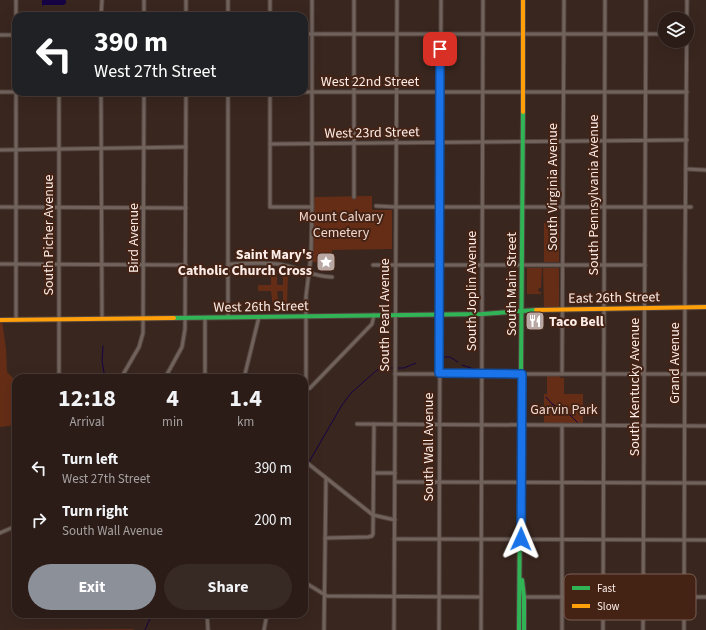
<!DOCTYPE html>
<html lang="en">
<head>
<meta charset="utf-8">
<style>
	body { margin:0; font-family:"Source Sans 3",sans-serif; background:#372924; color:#f1f3f6; height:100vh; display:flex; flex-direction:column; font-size:15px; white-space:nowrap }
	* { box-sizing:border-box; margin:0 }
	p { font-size:13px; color:#a6a1a1 }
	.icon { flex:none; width:22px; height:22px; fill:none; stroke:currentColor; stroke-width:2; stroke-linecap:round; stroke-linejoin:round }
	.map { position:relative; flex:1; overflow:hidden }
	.sheet { position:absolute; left:12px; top:374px; width:296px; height:244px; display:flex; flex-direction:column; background:#2b1c17; border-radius:12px; box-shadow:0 4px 16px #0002,0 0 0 1px #473a36 }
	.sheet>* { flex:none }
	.banner { position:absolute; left:12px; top:12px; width:296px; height:84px; border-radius:12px; box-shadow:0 4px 16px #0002,0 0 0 1px #473a36; background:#202124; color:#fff; overflow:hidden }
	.buttons { position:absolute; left:658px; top:12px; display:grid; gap:8px }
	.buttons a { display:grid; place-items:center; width:36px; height:36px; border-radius:50%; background:#2b1c17; box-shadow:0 4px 16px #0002,0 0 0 1px #473a36; font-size:20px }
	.pin { position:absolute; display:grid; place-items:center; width:34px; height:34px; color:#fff; margin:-17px; border-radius:8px; box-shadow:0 2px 6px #0006 }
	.me { position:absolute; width:44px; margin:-22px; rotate:1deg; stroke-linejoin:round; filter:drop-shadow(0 0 3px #0008) }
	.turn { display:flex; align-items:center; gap:14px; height:84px; padding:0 16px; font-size:18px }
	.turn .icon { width:52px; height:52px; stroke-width:2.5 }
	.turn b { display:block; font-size:28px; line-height:34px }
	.eta { display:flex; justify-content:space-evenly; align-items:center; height:68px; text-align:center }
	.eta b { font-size:24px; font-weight:700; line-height:28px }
	.action { display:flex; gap:8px; margin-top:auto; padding:8px 16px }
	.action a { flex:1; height:46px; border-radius:24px; background:#8c9099; color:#fff; font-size:16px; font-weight:700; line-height:46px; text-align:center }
	.action a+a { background:#372924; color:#f1f3f6 }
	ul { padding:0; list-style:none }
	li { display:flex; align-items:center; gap:12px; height:52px; padding:0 16px }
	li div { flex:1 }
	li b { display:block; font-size:15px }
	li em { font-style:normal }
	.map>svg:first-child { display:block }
</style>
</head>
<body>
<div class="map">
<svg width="706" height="630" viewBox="0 0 706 630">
	<rect width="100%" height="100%" fill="#39261f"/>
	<g fill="#652d16">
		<polygon points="372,196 372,210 392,210 392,249 332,250 332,263 312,262 314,197"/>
		<rect x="544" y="223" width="15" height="39"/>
		<polygon points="527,268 542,268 541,288 539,288 538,291 541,292 541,294 527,294"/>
		<polygon points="543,268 559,268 559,307 544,307"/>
		<polygon points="271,271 277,272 277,285 283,285 283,272 288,273 287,308 283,308 283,291 277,291 279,307 273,307 271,291 258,291 258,285 271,285"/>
		<polygon points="0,320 2,320 6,349 7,372 16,381 16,425 0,427"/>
		<polygon points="547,376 559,376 561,378 564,378 564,394 583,394 583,423 544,423 544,394 547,394"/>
		<polygon points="131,629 136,630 0,630"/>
	</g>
	<polygon fill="#160344" points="42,0 66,0 66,3 64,5 43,5 42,7"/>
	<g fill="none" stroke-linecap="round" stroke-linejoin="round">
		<g stroke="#160344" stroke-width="1">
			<polyline points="103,346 102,361 105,378"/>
			<polyline points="444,357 450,357 458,362"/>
			<polyline points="462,365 474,369"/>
			<polyline points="398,368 404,368 416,363"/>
			<polyline points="546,397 551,403 570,415 578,423"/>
			<polyline points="309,462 342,405 351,393 377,370 383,368 393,368"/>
			<polyline points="304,470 307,466"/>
			<polyline points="145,630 152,614"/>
		</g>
		<defs>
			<g id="street">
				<polyline points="16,0 16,31"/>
				<polyline points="144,0 144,16"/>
				<polyline points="228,0 228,16"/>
				<polyline points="354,0 354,197"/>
				<polyline points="101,16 102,0"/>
				<polyline points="186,16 186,0"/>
				<polyline points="270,16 270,0"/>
				<polyline points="304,34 665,34"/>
				<polyline points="0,35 16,35"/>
				<polyline points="0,92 687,92"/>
				<polyline points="101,92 102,319"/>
				<polyline points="228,92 228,317"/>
				<polyline points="270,92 270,207 312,207"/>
				<polyline points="270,144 687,140"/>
				<polyline points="0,150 186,147"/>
				<polyline points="686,169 706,170"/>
				<polyline points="376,206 396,207 691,207"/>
				<polyline points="0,207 186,208"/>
				<polyline points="0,264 186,265"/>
				<path d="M228 264C244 264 262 262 278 264 296 266 312 277 332 277"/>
				<polyline points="373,265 645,265"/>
				<polyline points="205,318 205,378"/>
				<polyline points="16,320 16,92"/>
				<polyline points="395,374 706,374"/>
				<polyline points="562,374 564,0"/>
				<polyline points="59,378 59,92"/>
				<polyline points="121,378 139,347 143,333 144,92"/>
				<polyline points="165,378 182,347 185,329 186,92"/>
				<polyline points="244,378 259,317"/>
				<polyline points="305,390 310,388 372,324 374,315"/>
				<polyline points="357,424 706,426"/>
				<polyline points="306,462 306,296 311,256 312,207 312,0"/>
				<polyline points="306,462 373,515 395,520"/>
				<polyline points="374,473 395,473"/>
				<polyline points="395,482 706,483"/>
				<polyline points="0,533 16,526"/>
				<polyline points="325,538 368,537 372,536 373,534 374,424"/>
				<polyline points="394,539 706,540"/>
				<polyline points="304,582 327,596 480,597"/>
				<polyline points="524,597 706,597"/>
				<polyline points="207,614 208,630"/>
				<polyline points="264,630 267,614"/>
				<polyline points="324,630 326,478"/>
				<polyline points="394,630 397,0"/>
				<polyline points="439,630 441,0"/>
				<polyline points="481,630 483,0"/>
				<polyline points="562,630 562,425"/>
				<polyline points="603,630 605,0"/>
				<polyline points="643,630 646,0"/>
				<polyline points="684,630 685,265 687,0"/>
			</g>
			<g id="fast">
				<polyline points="174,318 482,314 536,310"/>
				<polyline points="522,580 524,597 524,630"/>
				<polyline points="519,630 523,112"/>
			</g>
			<g id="slow">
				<polyline points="523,112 523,0"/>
				<polyline points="536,310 706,307"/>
				<polyline points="0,320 174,318"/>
			</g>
		</defs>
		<use href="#street" stroke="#53443f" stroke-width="5"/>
		<use href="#fast" stroke="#53443f" stroke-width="6"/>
		<use href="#slow" stroke="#53443f" stroke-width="6"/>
		<use href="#street" stroke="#71625c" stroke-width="3"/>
		<use href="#fast" stroke="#30b455" stroke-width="4"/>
		<use href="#slow" stroke="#ff9f0a" stroke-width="4"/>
	</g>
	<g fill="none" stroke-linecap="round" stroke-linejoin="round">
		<defs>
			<polyline id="route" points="440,49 439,373 522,374 521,539"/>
		</defs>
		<use href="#route" stroke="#114b97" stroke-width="10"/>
		<use href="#route" stroke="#1a73e8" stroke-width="7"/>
	</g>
	<defs>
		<symbol id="sight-square" viewBox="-11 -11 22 22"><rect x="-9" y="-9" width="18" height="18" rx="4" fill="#b8a7a2" stroke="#442214"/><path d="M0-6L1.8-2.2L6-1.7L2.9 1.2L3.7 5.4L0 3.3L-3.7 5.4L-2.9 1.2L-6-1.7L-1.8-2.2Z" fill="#fff"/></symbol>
		<symbol id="restaurant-square" viewBox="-11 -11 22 22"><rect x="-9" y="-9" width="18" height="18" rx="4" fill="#b8a7a2" stroke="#442214"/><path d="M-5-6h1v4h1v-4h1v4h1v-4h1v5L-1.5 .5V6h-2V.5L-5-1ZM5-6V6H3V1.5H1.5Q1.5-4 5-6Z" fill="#fff"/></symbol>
	</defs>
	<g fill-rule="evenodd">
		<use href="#sight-square" x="315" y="251" width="22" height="22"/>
		<use href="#restaurant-square" x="524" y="310" width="22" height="22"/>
	</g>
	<g text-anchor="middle" stroke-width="4" stroke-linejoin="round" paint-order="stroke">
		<g font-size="14" fill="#fcede8" stroke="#442214">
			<text x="370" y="86">West 22nd Street</text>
			<text transform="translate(372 132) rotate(-1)" y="5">West 23rd Street</text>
			<text transform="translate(552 187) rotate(-90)" y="5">South Virginia Avenue</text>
			<text transform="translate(593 195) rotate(-90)" y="5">South Pennsylvania Avenue</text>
			<text transform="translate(48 235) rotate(-90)" y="5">South Picher Avenue</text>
			<text transform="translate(133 238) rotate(-90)" y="5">Bird Avenue</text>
			<text transform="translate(511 284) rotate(-90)" y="5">South Main Street</text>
			<text transform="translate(471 291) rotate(-90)" y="5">South Joplin Avenue</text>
			<text transform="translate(614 297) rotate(-1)" y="5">East 26th Street</text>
			<text transform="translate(261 306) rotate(-1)" y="5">West 26th Street</text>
			<text transform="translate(384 315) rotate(-90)" y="5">South Pearl Avenue</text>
			<text transform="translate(674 363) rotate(-90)" y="5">Grand Avenue</text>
			<text transform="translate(634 387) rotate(-90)" y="5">South Kentucky Avenue</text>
			<text transform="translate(428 447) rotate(-90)" y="5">South Wall Avenue</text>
		</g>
		<g font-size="14" fill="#f0d7ce" stroke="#442214">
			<text x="341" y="221">Mount Calvary<tspan x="341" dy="16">Cemetery</tspan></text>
			<text x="564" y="414">Garvin Park</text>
		</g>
		<g font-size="14" font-weight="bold" fill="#fcede8" stroke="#442214" text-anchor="end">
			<text x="312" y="259">Saint Mary's<tspan x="312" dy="16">Catholic Church Cross</tspan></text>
			<text x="549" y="326" text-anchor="start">Taco Bell</text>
		</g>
	</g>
	<rect x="564" y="574" width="132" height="46" rx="6" fill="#442214" stroke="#7b5f54" stroke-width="1"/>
	<rect x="572" y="586" width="18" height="4" fill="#30b455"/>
	<rect x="572" y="604" width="18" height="4" fill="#ff9f0a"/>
	<g font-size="11" fill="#fcede8">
		<text x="597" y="592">Fast</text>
		<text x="597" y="610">Slow</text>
	</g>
</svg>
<div class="buttons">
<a><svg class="icon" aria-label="layers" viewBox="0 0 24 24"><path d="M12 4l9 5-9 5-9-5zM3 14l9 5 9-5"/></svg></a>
</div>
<div class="pin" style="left:440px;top:49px;background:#d93025"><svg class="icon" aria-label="arrive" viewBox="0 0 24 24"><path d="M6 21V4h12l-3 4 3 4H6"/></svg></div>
<svg class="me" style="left:521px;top:539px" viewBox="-20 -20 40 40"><path d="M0-17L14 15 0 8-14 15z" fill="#1a73e8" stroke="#fff" stroke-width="4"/></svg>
<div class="banner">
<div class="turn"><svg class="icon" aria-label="left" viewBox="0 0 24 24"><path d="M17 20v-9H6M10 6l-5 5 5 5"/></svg><div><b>390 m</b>West 27th Street</div></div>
</div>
<section class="sheet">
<div class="eta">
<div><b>12:18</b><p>Arrival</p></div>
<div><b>4</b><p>min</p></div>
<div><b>1.4</b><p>km</p></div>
</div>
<ul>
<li><svg class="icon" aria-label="left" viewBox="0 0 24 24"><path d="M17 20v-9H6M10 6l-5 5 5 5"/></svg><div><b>Turn left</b><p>West 27th Street</p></div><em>390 m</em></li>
<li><svg class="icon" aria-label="right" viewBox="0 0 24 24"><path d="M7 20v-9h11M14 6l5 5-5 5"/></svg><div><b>Turn right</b><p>South Wall Avenue</p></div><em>200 m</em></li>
</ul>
<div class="action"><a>Exit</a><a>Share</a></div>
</section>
</div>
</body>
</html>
